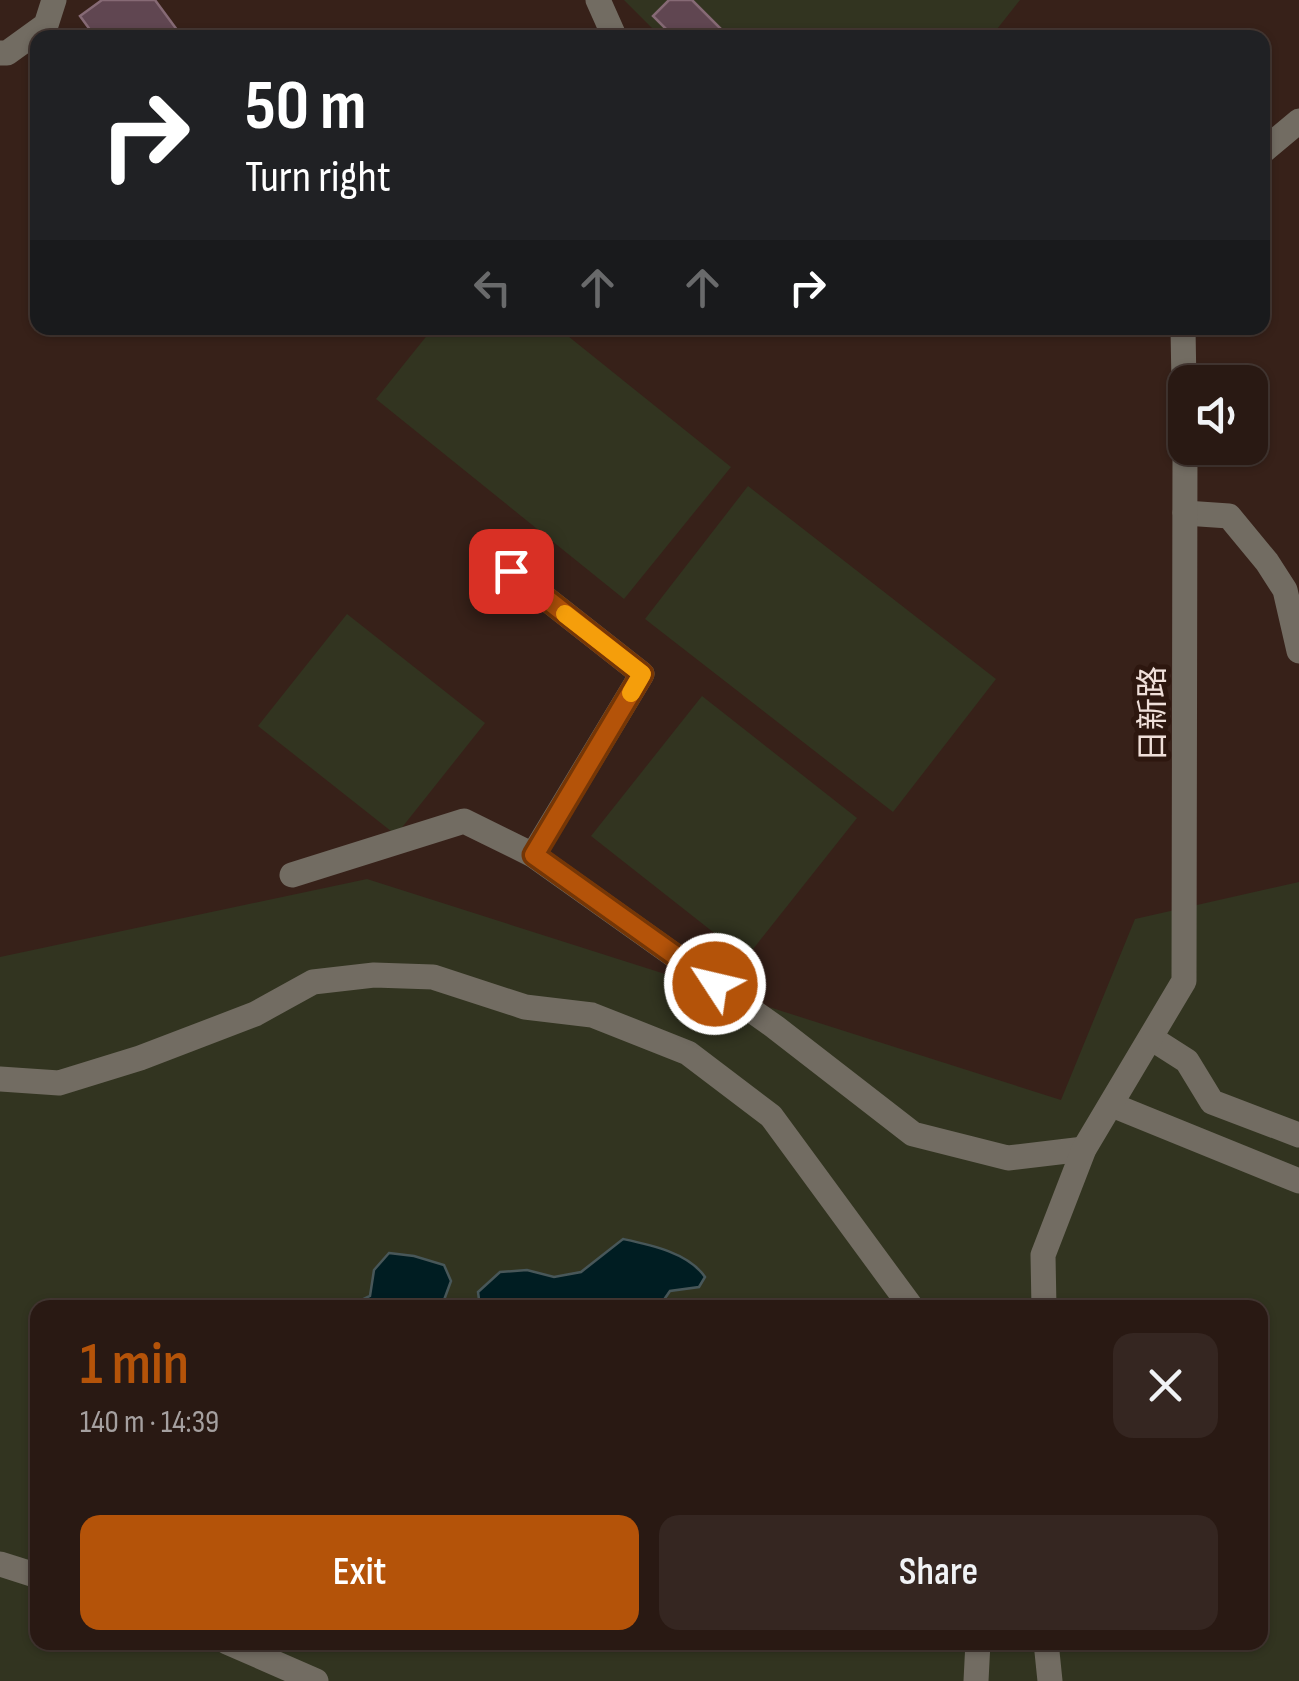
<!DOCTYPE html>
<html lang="en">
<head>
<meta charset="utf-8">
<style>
	body { margin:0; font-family:"Sofia Sans Condensed","Noto Sans TC",sans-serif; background:#352621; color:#f1f3f6; height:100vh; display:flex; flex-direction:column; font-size:38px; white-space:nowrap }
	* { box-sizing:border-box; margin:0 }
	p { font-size:32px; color:#a5a0a0 }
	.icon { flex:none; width:55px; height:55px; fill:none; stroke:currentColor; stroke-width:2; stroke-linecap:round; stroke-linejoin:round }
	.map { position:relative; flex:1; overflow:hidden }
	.side { position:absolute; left:30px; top:1300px; width:1238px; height:350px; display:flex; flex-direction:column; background:#291913; border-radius:20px; box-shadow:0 2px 8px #0004,0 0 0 2px #453833 }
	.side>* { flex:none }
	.guide { position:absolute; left:30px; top:30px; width:1240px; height:305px; border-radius:20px; box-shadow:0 2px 8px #0004,0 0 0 2px #453833; background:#202124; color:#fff; overflow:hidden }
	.buttons { position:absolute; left:1168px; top:365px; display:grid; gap:20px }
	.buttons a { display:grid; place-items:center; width:100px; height:100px; border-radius:20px; background:#291913; box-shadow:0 2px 8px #0004,0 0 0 2px #453833; font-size:50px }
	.pin { position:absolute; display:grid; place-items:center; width:85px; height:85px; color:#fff; margin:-42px; border-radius:20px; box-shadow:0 5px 15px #0006 }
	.me { position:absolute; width:110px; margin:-55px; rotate:305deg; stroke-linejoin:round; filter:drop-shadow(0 0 8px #0008) }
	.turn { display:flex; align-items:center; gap:35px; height:210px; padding:0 50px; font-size:45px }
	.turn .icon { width:130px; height:130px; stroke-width:2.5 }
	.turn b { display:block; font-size:70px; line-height:85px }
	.lanes { display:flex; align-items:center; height:95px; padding:0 50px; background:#0003; justify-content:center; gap:50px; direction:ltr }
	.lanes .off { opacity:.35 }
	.round { display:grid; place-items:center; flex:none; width:105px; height:105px; border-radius:20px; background:#352621 }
	.summary { display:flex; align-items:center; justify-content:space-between; height:170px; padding:0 50px }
	h1 { font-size:60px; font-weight:600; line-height:75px; color:#b45309 }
	.cta { display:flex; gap:20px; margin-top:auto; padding:20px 50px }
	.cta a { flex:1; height:115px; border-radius:20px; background:#b45309; color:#fff; font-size:40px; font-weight:600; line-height:115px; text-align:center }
	.cta a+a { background:#352621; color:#f1f3f6 }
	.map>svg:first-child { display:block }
</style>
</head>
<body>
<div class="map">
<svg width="1299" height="1681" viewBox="0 0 1299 1681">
	<rect width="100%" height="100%" fill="#372119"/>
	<g fill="#323420" fill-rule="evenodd">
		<polygon points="624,0 1020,0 990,38 661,37"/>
		<polygon points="433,328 558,328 731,467 624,599 376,399"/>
		<polygon points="748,486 996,679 893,812 645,619"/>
		<polygon points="347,614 485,723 396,835 258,726"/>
		<polygon points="702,696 857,818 746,958 591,836"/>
		<path d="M367 879 1061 1100 1135 919 1299 882V1681H0V957ZM38 1308H1260V1642H38Z"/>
	</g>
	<g fill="#001d22" stroke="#485759" stroke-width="2.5">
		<path d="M623 1239C651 1245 689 1253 705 1277L699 1287 670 1291 661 1304 662 1307H480L478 1292 500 1272 527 1270 554 1277 581 1272Z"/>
		<polygon points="389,1253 414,1256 444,1265 451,1281 444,1300 450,1307 347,1307 370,1296 374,1270"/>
	</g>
	<g fill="#604651" stroke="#866a75" stroke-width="2.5">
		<polygon points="102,0 155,0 183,38 96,38 80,16"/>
		<polygon points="669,0 692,0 730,38 675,38 653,16"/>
	</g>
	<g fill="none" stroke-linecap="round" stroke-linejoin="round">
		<g stroke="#726c62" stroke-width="25">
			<polyline points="598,0 615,38"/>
			<polyline points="0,53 7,53 46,25 54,0"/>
			<polyline points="1262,152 1299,121"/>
			<polyline points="1183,328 1185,445"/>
			<polyline points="1185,513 1229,516 1267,562 1285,590 1299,651"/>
			<polyline points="511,571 642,674 533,855"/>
			<polyline points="292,875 464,821 533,855 775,1027 913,1134 1008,1158 1084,1149"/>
			<polyline points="1151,1038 1187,1061 1212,1102 1299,1135"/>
			<polyline points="0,1079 59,1083 140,1058 255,1014 313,982 374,975 433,977 525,1007 592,1015 688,1053 771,1116 912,1308"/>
			<polyline points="1112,1105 1299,1181"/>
			<polyline points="1044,1308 1043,1255 1084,1149 1184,981 1185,448"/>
			<polyline points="0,1564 38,1576"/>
			<polyline points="227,1642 316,1681"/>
			<polyline points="1046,1642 1050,1681"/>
			<polyline points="976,1681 978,1642"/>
		</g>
	</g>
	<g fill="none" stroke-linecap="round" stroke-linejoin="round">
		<defs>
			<polyline id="route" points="511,571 642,674 534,855 715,984"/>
		</defs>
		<use href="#route" stroke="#753606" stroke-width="25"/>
		<use href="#route" stroke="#b45309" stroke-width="18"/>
		<polyline stroke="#f59e0b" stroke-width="18" points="565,614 642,674 631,693"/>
	</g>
	<g text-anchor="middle" stroke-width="10" stroke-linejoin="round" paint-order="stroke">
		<g font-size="32" fill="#efdfd9" stroke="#2d170f">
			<text transform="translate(1152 714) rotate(-90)" y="11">日新路</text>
		</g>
	</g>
</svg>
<div class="buttons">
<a><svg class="icon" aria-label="sound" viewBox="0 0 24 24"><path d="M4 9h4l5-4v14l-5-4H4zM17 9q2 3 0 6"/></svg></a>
</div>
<div class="pin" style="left:511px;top:571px;background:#d93025"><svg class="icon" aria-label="arrive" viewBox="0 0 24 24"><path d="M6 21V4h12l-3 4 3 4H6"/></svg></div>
<svg class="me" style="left:715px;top:984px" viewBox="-20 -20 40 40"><circle r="17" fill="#b45309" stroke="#fff" stroke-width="3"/><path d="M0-11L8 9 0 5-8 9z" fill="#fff"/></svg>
<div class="guide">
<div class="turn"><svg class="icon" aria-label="right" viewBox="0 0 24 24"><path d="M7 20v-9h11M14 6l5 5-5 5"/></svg><div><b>50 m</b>Turn right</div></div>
<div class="lanes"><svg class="icon off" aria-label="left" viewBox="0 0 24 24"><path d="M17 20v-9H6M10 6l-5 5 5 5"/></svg><svg class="icon off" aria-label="ahead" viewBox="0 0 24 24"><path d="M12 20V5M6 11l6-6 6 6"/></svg><svg class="icon off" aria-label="ahead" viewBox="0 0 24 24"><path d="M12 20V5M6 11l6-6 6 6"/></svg><svg class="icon" aria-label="right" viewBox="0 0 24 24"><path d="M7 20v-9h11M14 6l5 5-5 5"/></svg></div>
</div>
<section class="side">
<div class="summary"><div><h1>1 min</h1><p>140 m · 14:39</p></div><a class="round"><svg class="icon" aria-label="close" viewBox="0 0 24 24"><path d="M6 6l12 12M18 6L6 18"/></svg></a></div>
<div class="cta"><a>Exit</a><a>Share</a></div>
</section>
</div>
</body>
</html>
